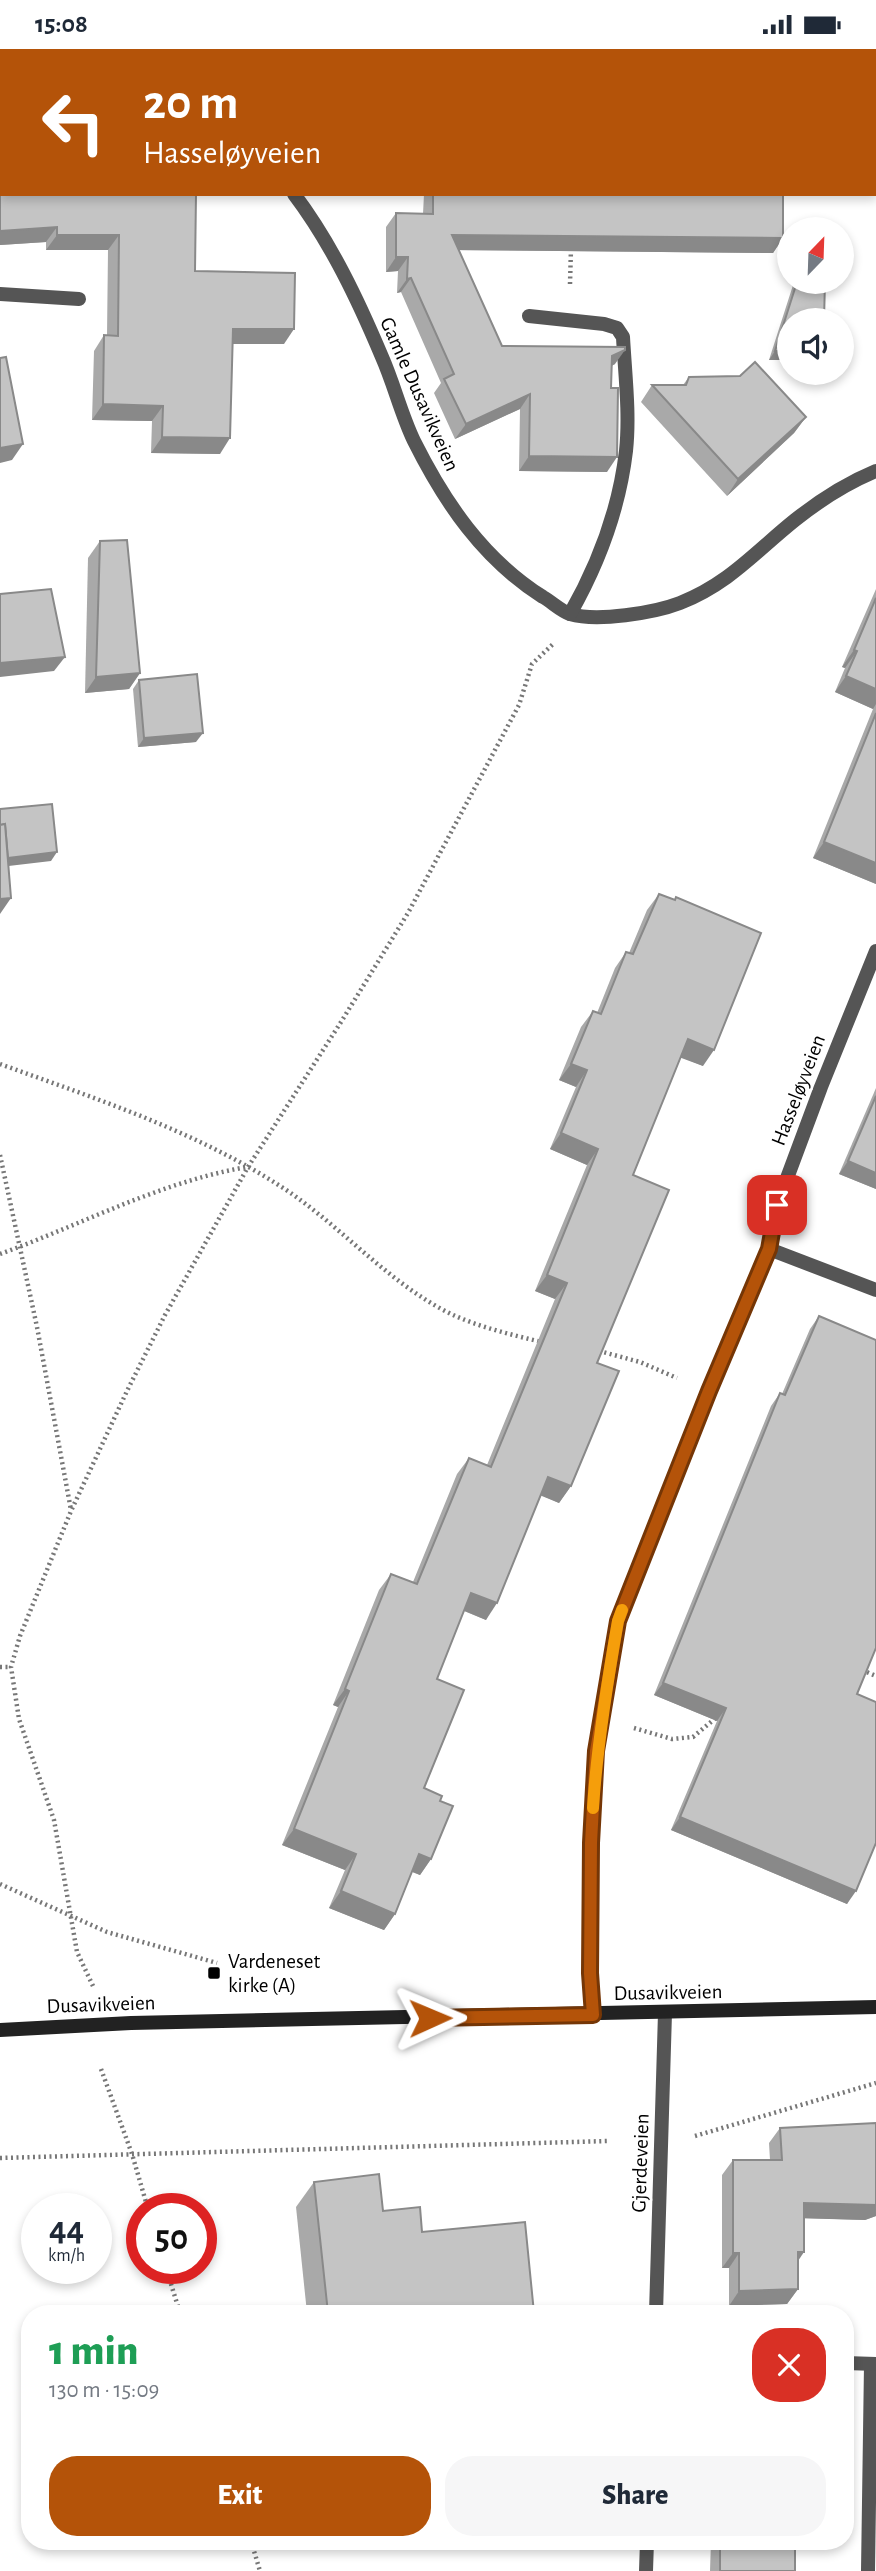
<!DOCTYPE html>
<html lang="en">
<head>
<meta charset="utf-8">
<style>
	body { margin:0; font-family:"Alegreya Sans",sans-serif; background:#f6f6f7; color:#1f2937; height:100vh; display:flex; flex-direction:column; font-size:26px; white-space:nowrap }
	* { box-sizing:border-box; margin:0 }
	p { font-size:23px; color:#747a83 }
	.icon { flex:none; width:38px; height:38px; fill:none; stroke:currentColor; stroke-width:2; stroke-linecap:round; stroke-linejoin:round }
	.map { position:relative; flex:1; overflow:hidden }
	.side { position:absolute; left:21px; top:2256px; width:833px; height:245px; display:flex; flex-direction:column; background:#fff; border-radius:28px; box-shadow:0 4px 10px #0003 }
	.side>* { flex:none }
	.top-card { position:absolute; left:0px; top:0px; width:877px; height:147px; box-shadow:0 4px 10px #0003; background:#b45309; color:#fff; overflow:hidden }
	.needle { width:46px; rotate:23deg }
	.controls { position:absolute; left:777px; top:168px; display:grid; gap:14px }
	.controls a { display:grid; place-items:center; width:77px; height:77px; border-radius:50%; background:#fff; box-shadow:0 4px 10px #0003; font-size:35px }
	.speed { position:absolute; left:21px; top:2144px; display:flex; gap:14px; font-size:35px; font-weight:700; text-align:center }
	.speed>* { display:grid; place-content:center; width:91px; height:91px; border-radius:50%; background:#fff; box-shadow:0 4px 10px #0003; line-height:1 }
	.speed small { font-size:18px; font-weight:400 }
	.speed .limit { border:10px solid #d22; background:#fff; color:#111 }
	.pin { position:absolute; display:grid; place-items:center; width:60px; height:60px; color:#fff; margin:-30px; border-radius:14px; box-shadow:0 4px 10px #0006 }
	.me { position:absolute; width:77px; margin:-38px; rotate:89deg; stroke-linejoin:round; filter:drop-shadow(0 0 5px #0008) }
	.turn { display:flex; align-items:center; gap:24px; height:147px; padding:0 28px; font-size:32px }
	.turn .icon { width:91px; height:91px; stroke-width:2.5 }
	.turn b { display:block; font-size:49px; line-height:60px }
	.round { display:grid; place-items:center; flex:none; width:74px; height:74px; border-radius:28px; background:#f6f6f7 }
	.head { display:flex; align-items:center; justify-content:space-between; height:119px; padding:0 28px }
	h1 { font-size:42px; font-weight:800; line-height:52px; color:#1e9e55 }
	.action { display:flex; gap:14px; margin-top:auto; padding:14px 28px }
	.action a { flex:1; height:80px; border-radius:28px; background:#b45309; color:#fff; font-size:28px; font-weight:800; line-height:80px; text-align:center }
	.action a+a { background:#f6f6f7; color:#1f2937 }
	.status { display:flex; justify-content:space-between; align-items:center; height:49px; padding:0 35px; background:#fff; direction:ltr }
	.status svg { height:19px; fill:currentColor }
	.map>svg:first-child { display:block }
</style>
</head>
<body>
<div class="status"><b>15:08</b><svg viewBox="0 0 49 12"><path d="M0 12V9h3v3zM5 12V6h3v6zM10 12V3h3v9zM15 12V0h3v12zM26 1h20v11H26zM47 4h2v5h-2z"/></svg></div>
<div class="map">
<svg width="876" height="2522" viewBox="0 0 876 2522">
	<rect width="100%" height="100%" fill="#fff"/>
	<g fill="none" stroke-linecap="round" stroke-linejoin="round">
		<g stroke="#777" stroke-width="4.5" stroke-dasharray="2 3.5" stroke-linecap="butt">
			<polyline points="553,0 553,2"/>
			<polyline points="676,2 679,0"/>
			<polyline points="570,235 571,199"/>
			<path d="M0 1015C94 1049 192 1081 277 1135 338 1173 386 1233 451 1265 479 1278 512 1286 542 1293"/>
			<polyline points="0,1106 37,1278 71,1461"/>
			<path d="M0 1205C83 1175 160 1133 247 1118"/>
			<polyline points="599,1302 640,1313 677,1329"/>
			<polyline points="0,1618 11,1618"/>
			<polyline points="862,1621 876,1627"/>
			<polyline points="634,1679 672,1690 693,1688 718,1667"/>
			<polyline points="0,1835 107,1883 217,1914"/>
			<polyline points="93,1937 77,1903 54,1771 19,1670 11,1618 20,1587 71,1462 127,1342 165,1266 248,1118 341,973 408,864 519,656 532,615 553,595"/>
			<polyline points="101,2020 132,2105 148,2160"/>
			<polyline points="695,2087 876,2034"/>
			<polyline points="0,2109 609,2092"/>
			<polyline points="166,2219 180,2264"/>
			<polyline points="251,2492 260,2522"/>
		</g>
		<polyline stroke="#555" stroke-width="14" points="868,2522 871,2315"/>
		<g stroke="#555" stroke-width="14">
			<polyline points="117,0 120,2"/>
			<path d="M294 145C331 194 358 251 382 308 394 335 401 365 414 392 445 454 483 510 543 548 552 553 561 562 570 565 597 573 654 564 680 554 730 534 755 503 795 471 819 452 847 434 876 422"/>
			<polyline points="0,245 79,250"/>
			<path d="M529 267 604 275 617 279 623 288C625 325 630 365 626 402 619 461 599 514 570 565"/>
			<polyline points="769,1200 876,1241"/>
			<polyline points="593,1966 590,1924 591,1794 596,1702 618,1572 709,1342 769,1200 777,1156 821,1038 876,902"/>
			<polyline points="845,2314 876,2315"/>
		</g>
		<g stroke="#555" stroke-width="14">
			<polyline points="656,2264 665,1964"/>
			<polyline points="646,2522 647,2492"/>
		</g>
		<polyline stroke="#222" stroke-width="14" points="0,1981 131,1974 876,1958"/>
	</g>
	<g fill="#a9a9a9">
		<polygon points="0,63 2,145 196,145 195,222 284,295 232,295 220,405 151,404 152,372 92,371 94,302 104,286 107,287 108,201 46,201 46,193 0,196"/>
		<polygon points="424,145 783,145 783,189 773,204 458,201 502,297 615,315 611,317 607,423 519,422 520,360 455,390 434,344 441,334 401,243 397,244 398,222 386,223 386,178 396,164 423,165"/>
		<polygon points="794,233 825,233 789,271 789,311 769,311"/>
		<polygon points="689,328 806,368 794,384 727,447 641,353 652,336 683,336"/>
		<polygon points="100,492 140,624 129,640 85,644 88,509"/>
		<polygon points="876,540 876,835 813,809 873,660 835,643 845,619 842,618"/>
		<polygon points="139,631 196,693 138,698 133,640"/>
		<polygon points="659,845 674,851 676,848 703,1017 681,1008 633,1126 597,1314 571,1437 559,1454 541,1446 486,1571 464,1562 437,1630 424,1739 440,1752 431,1810 420,1826 412,1823 395,1865 384,1881 329,1859 345,1821 282,1796 338,1658 333,1656 379,1541 391,1525 413,1533 457,1425 469,1409 487,1416 555,1250 535,1242 587,1116 550,1100 576,1038 559,1031 581,978 593,962 597,964 615,919 626,903 629,904 647,861"/>
		<polygon points="876,1039 876,1140 839,1125"/>
		<polygon points="819,1267 857,1645 874,1799 847,1855 671,1781 717,1672 654,1646 771,1357 780,1344 782,1345 810,1280"/>
		<polygon points="876,2074 876,2167 865,2171 804,2169 798,2213 798,2240 787,2255 729,2257 729,2219 722,2219 722,2126 733,2111 770,2111 769,2094 780,2079"/>
		<polygon points="314,2133 383,2162 422,2183 534,2264 307,2264 296,2158"/>
		<polygon points="523,2492 572,2492 568,2497 523,2499"/>
		<polygon points="711,2492 795,2492 795,2522 710,2522"/>
	</g>
	<g fill="#898989">
		<polygon points="57,178 46,193 0,196 0,182"/>
		<polygon points="57,186 119,186 108,201 46,201"/>
		<polygon points="452,186 783,189 773,204 442,201"/>
		<polygon points="396,208 408,208 398,222 386,223"/>
		<polygon points="411,229 401,243 397,244 407,230"/>
		<polygon points="233,280 294,280 284,295 222,295"/>
		<polygon points="625,301 615,315 602,322 612,307"/>
		<polygon points="775,302 789,302 789,311 769,311"/>
		<polygon points="530,345 520,360 455,390 466,375"/>
		<polygon points="103,355 163,357 152,372 92,371"/>
		<polygon points="806,368 794,384 727,447 738,430"/>
		<polygon points="162,388 230,389 220,405 151,404"/>
		<polygon points="23,395 12,411 0,414 0,399"/>
		<polygon points="529,407 617,408 607,423 519,422"/>
		<polygon points="854,601 857,602 845,619 842,618"/>
		<polygon points="65,608 54,622 0,628 0,614"/>
		<polygon points="140,624 129,640 85,644 96,628"/>
		<polygon points="846,627 876,640 876,655 873,660 835,643"/>
		<polygon points="203,684 196,693 138,698 144,689"/>
		<polygon points="824,793 876,814 876,835 813,809"/>
		<polygon points="57,803 51,812 0,818 3,809"/>
		<polygon points="11,849 0,865 0,850"/>
		<polygon points="688,990 714,1001 703,1017 676,1007"/>
		<polygon points="571,1015 587,1021 576,1038 559,1031"/>
		<polygon points="561,1084 598,1100 587,1116 550,1100"/>
		<polygon points="848,1112 876,1124 876,1140 839,1125"/>
		<polygon points="547,1226 567,1234 555,1250 535,1242"/>
		<polygon points="548,1428 571,1437 559,1454 537,1445"/>
		<polygon points="471,1544 497,1554 486,1571 460,1560"/>
		<polygon points="663,1634 726,1659 717,1672 654,1646"/>
		<polygon points="345,1640 349,1642 338,1658 333,1656"/>
		<polygon points="680,1768 856,1842 847,1855 671,1781"/>
		<polygon points="294,1780 356,1805 345,1821 282,1796"/>
		<polygon points="419,1805 431,1810 420,1826 408,1821"/>
		<polygon points="341,1842 395,1865 384,1881 329,1859"/>
		<polygon points="804,2154 876,2156 876,2167 865,2171 793,2169"/>
		<polygon points="798,2203 804,2203 794,2218"/>
		<polygon points="733,2204 739,2204 729,2219 722,2219"/>
		<polygon points="798,2240 787,2255 729,2257 739,2242"/>
		<polygon points="845,2439 851,2439 845,2447"/>
		<polygon points="528,2492 572,2492 568,2497 523,2499"/>
	</g>
	<g fill="#c4c4c4" stroke="#898989" stroke-width="2">
		<polygon points="0,63 2,63 2,145 196,145 195,222 295,224 294,280 233,280 230,389 162,388 163,357 103,355 104,286 118,287 119,186 57,186 57,178 0,182"/>
		<polygon points="433,145 783,145 783,189 452,186 502,297 625,298 625,301 612,307 611,339 618,339 617,408 529,407 530,345 466,375 444,330 454,325 411,229 407,230 408,208 396,208 396,164 433,165"/>
		<polygon points="815,177 825,178 825,180 814,180"/>
		<polygon points="797,233 825,233 824,271 789,271 789,302 775,302"/>
		<polygon points="6,308 23,395 0,399 0,309"/>
		<polygon points="755,313 806,368 738,430 652,336 686,336 689,328 740,327"/>
		<polygon points="127,491 140,624 96,628 100,492"/>
		<polygon points="51,540 65,608 0,614 0,545"/>
		<polygon points="876,549 876,640 846,627 857,602 854,601"/>
		<polygon points="197,625 203,684 144,689 139,631"/>
		<polygon points="876,664 876,814 824,793"/>
		<polygon points="52,755 57,803 8,809 5,775 0,776 0,760"/>
		<polygon points="5,775 11,849 0,850 0,776"/>
		<polygon points="659,845 675,851 676,848 761,884 714,1001 688,990 633,1126 669,1141 597,1314 619,1322 571,1437 548,1428 497,1554 471,1544 437,1630 464,1641 424,1739 442,1747 440,1752 453,1757 431,1810 419,1805 395,1865 341,1842 356,1805 294,1780 349,1642 345,1640 391,1525 417,1535 469,1409 491,1418 567,1234 547,1226 598,1100 561,1084 587,1021 571,1015 593,962 601,965 626,903 633,905"/>
		<polygon points="876,1047 876,1124 848,1112"/>
		<polygon points="819,1267 876,1291 876,1599 857,1645 876,1653 876,1794 856,1842 680,1768 726,1659 663,1634 780,1344 785,1346"/>
		<polygon points="876,2074 876,2156 804,2154 804,2203 798,2203 798,2240 739,2242 739,2204 733,2204 733,2111 782,2111 780,2079"/>
		<polygon points="379,2125 383,2162 420,2158 422,2183 525,2173 534,2264 328,2264 314,2133"/>
		<rect x="845" y="2396" width="6" height="43"/>
		<rect x="720" y="2492" width="75" height="30"/>
	</g>
	<g fill="none" stroke-linecap="round" stroke-linejoin="round">
		<defs>
			<polyline id="route" points="430,1969 593,1966 590,1924 591,1794 596,1702 618,1572 709,1342 769,1200 777,1156"/>
		</defs>
		<use href="#route" stroke="#753606" stroke-width="18"/>
		<use href="#route" stroke="#b45309" stroke-width="12"/>
		<path stroke="#f59e0b" stroke-width="12" d="M593 1759C597 1696 607 1634 618 1572L622 1561"/>
	</g>
	<rect fill="#000" stroke="#fff" stroke-width="2.5" x="207" y="1917" width="14" height="14" rx="3.5"/>
	<g text-anchor="middle" stroke-width="5" stroke-linejoin="round" paint-order="stroke">
		<g font-size="21" fill="#000" stroke="#fff">
			<text transform="translate(420 345) rotate(66)" y="7">Gamle Dusavikveien</text>
			<text transform="translate(798 1041) rotate(-69)" y="7">Hasseløyveien</text>
			<text transform="translate(668 1943) rotate(-1)" y="7">Dusavikveien</text>
			<text transform="translate(101 1955) rotate(-2)" y="7">Dusavikveien</text>
			<text transform="translate(640 2114) rotate(-88)" y="7">Gjerdeveien</text>
		</g>
		<g font-size="21" fill="#000" stroke="#fff" text-anchor="start">
			<text x="228" y="1919">Vardeneset<tspan x="228" dy="24">kirke (A)</tspan></text>
		</g>
	</g>
</svg>
<div class="controls">
<a><svg class="needle" viewBox="-14 -14 28 28"><path d="M0-13l5 13h-10z" fill="#e53935"/><path d="M0 13l5-13h-10z" fill="#747a83"/></svg></a>
<a><svg class="icon" aria-label="sound" viewBox="0 0 24 24"><path d="M4 9h4l5-4v14l-5-4H4zM17 9q2 3 0 6"/></svg></a>
</div>
<div class="speed"><div>44<small>km/h</small></div><div class="limit">50</div></div>
<div class="pin" style="left:777px;top:1156px;background:#d93025"><svg class="icon" aria-label="arrive" viewBox="0 0 24 24"><path d="M6 21V4h12l-3 4 3 4H6"/></svg></div>
<svg class="me" style="left:430px;top:1969px" viewBox="-20 -20 40 40"><path d="M0-17L14 15 0 8-14 15z" fill="#b45309" stroke="#fff" stroke-width="4"/></svg>
<div class="top-card">
<div class="turn"><svg class="icon" aria-label="left" viewBox="0 0 24 24"><path d="M17 20v-9H6M10 6l-5 5 5 5"/></svg><div><b>20 m</b>Hasseløyveien</div></div>
</div>
<section class="side">
<div class="head"><div><h1>1 min</h1><p>130 m · 15:09</p></div><a class="round" style="background:#d93025;color:#fff"><svg class="icon" aria-label="close" viewBox="0 0 24 24"><path d="M6 6l12 12M18 6L6 18"/></svg></a></div>
<div class="action"><a>Exit</a><a>Share</a></div>
</section>
</div>
</body>
</html>
